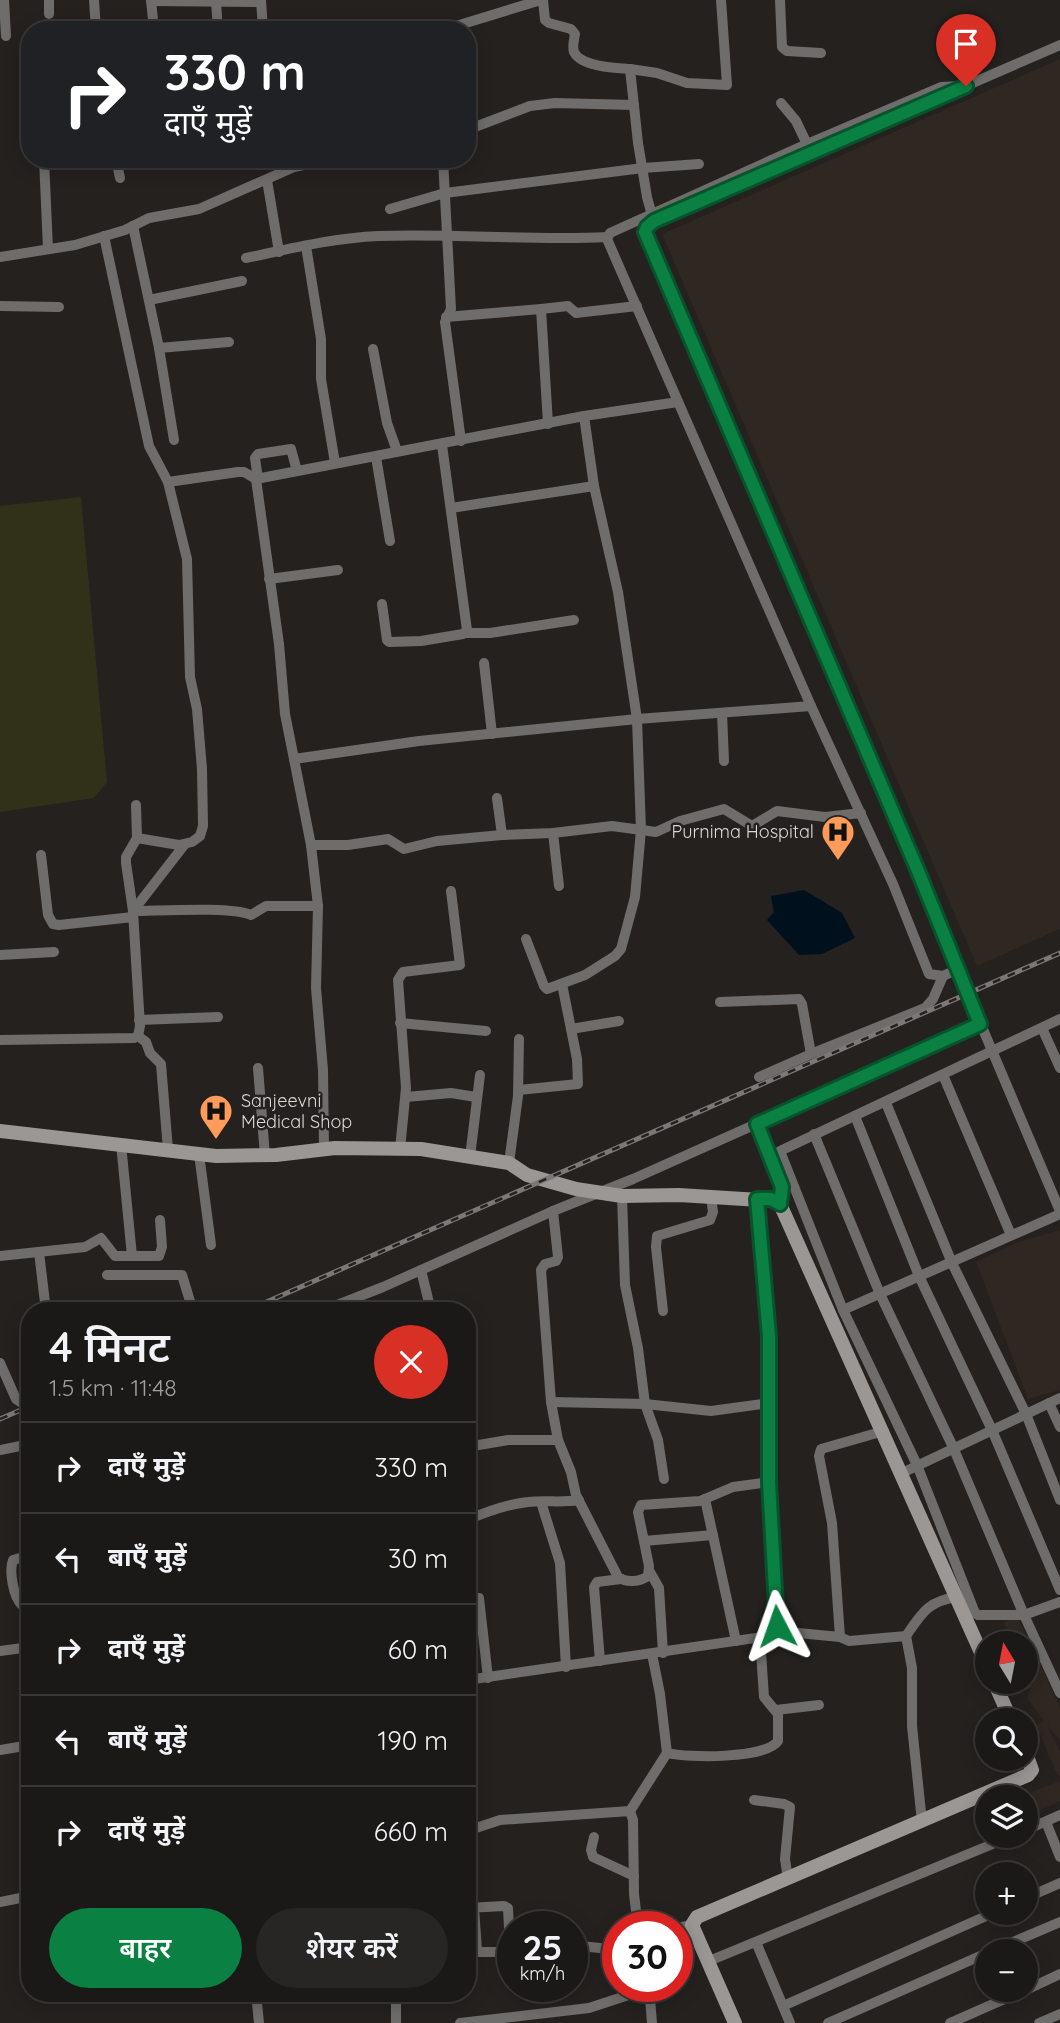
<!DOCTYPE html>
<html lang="hi">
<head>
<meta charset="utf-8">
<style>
	body { margin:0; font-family:Quicksand,"Noto Sans Devanagari",sans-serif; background:#282624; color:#f1f3f6; height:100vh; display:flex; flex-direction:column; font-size:26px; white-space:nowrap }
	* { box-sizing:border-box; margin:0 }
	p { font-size:23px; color:#a0a0a1 }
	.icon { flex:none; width:38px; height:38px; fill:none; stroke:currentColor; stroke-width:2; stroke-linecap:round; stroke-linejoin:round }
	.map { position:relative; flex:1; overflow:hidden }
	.details { position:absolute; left:21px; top:1302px; width:455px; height:700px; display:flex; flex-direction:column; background:#1b1917; border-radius:28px; box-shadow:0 4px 18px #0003,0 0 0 2px #393836 }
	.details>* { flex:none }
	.guide { position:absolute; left:21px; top:21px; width:455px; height:147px; border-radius:28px; box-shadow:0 4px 18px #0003,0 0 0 2px #393836; background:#202124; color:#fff; overflow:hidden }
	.needle { width:46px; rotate:350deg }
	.buttons { position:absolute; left:975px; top:1631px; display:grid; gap:14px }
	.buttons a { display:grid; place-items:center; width:63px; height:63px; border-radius:50%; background:#1b1917; box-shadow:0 4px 18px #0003,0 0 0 2px #393836; font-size:35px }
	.speed { position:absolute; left:497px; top:1911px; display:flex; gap:14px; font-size:35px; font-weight:700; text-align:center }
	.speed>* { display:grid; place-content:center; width:91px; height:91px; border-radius:50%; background:#1b1917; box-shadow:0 4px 18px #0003,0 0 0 2px #393836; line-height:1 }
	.speed small { font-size:18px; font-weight:400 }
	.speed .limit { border:10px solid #d22; background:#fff; color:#111 }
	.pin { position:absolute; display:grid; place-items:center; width:60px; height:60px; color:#fff; margin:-72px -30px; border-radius:50% 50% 50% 0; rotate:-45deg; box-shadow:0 0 7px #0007 }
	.pin .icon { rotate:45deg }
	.me { position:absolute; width:77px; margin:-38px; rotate:356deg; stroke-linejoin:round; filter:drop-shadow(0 0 5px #0008) }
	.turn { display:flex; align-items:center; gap:24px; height:147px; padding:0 28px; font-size:32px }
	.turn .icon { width:91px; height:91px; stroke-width:2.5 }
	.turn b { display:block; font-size:49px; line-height:60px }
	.round { display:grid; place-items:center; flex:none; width:74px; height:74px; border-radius:37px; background:#282624 }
	.head { display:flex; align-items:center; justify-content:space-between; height:119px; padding:0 28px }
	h1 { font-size:42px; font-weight:600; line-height:52px }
	.cta { display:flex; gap:14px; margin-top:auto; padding:14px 28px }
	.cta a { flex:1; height:80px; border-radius:42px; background:#0b8043; color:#fff; font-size:28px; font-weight:600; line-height:80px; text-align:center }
	.cta a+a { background:#282624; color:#f1f3f6 }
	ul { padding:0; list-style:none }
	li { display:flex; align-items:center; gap:21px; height:91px; padding:0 28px; border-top:2px solid #393836 }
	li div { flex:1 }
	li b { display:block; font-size:26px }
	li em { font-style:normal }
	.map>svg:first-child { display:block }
</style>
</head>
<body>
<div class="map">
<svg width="1060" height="2023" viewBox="0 0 1060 2023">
	<rect width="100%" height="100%" fill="#24211f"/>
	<g fill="#2f2721">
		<polygon points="1060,59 1060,929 977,966 662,234"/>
		<polygon points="1060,1230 1060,1390 1028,1399 976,1262 1018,1242"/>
		<polygon points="1015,1611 1060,1707 1060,1740 1048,1727 1060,1751 1060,1775 1058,1776 1036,1725 1044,1721 1027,1698 1031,1688 1021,1692 1016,1682 1026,1682 1026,1672 1032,1686 1034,1683 1026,1664 1026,1643 999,1643 998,1640 1009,1636 1004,1623"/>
		<polygon points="1060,1781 1060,1801 1039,1811 1031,1792"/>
	</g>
	<polygon fill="#303118" points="81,497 107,782 94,798 0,812 0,506"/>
	<polygon fill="#00101c" points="804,890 842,913 855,938 822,954 799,955 767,920 774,912 771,896"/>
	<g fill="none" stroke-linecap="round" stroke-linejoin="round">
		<g stroke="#6e6d6b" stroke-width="10">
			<polyline points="4,0 6,36"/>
			<polyline points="49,0 49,14"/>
			<polyline points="94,0 96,30"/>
			<polyline points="151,0 154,30"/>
			<polyline points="261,0 263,30"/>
			<path d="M543 0 545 20 549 23 571 29 575 34C574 40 572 47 574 52 581 67 616 68 630 69L638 143 647 197 653 219"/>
			<polyline points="780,0 782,47 787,51 821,53"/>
			<polyline points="151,1 261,2"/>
			<polyline points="216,2 218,30"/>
			<polyline points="443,30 541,0"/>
			<polyline points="1060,45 655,221 647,227 645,232 1060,1211"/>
			<polyline points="630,69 657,73 687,83 727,85 721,0"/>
			<polyline points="781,103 796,121 807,144"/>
			<polyline points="467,130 530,106 555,103 634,105"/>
			<polyline points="44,159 48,249"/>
			<polyline points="116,159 120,178"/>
			<polyline points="162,159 163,162"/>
			<polyline points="443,159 451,309 445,322 461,441"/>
			<polyline points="267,180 279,252"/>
			<polyline points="390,209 445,193 643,168 699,164"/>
			<polyline points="133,226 159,348 174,440"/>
			<polyline points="104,236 149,446 168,482 187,559 190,677 197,709 202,769 203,826 200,836 192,842 179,845 137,838"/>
			<polyline points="306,246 321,339 321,379 335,463"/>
			<polyline points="0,257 75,245 125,230 149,218 199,209 294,167 333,159"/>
			<path d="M246 258C289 249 333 238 378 236 454 233 531 241 607 237"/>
			<polyline points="149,300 242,281"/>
			<polyline points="0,306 59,307"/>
			<polyline points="446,317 541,309"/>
			<polyline points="159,348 229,342"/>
			<polyline points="373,349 387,423 397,451"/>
			<polyline points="548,424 541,309 568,306 576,313 637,306"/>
			<polyline points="376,457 390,541"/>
			<polyline points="256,479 279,644 285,714 294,759"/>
			<polyline points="258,479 255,458 258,454 291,449 297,471"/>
			<polyline points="168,482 238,472 244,472 256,479 584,416 678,402"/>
			<polyline points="451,508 594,486"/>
			<polyline points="269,579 338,570"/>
			<polyline points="382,604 387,640 389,642 421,641 463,634 467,630 442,445"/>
			<polyline points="466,633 490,633 574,620"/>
			<polyline points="484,663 492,734"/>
			<polyline points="722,713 724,761"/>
			<polyline points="497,798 502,835 553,833 612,826 656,832 680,821 724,809 752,826 777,811 825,817 861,813"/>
			<polyline points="553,833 559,886"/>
			<polyline points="311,845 348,845 388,839 404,849 437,841 502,835"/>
			<polyline points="41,855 48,915 53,924 59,925 133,917"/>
			<polyline points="318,906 316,988 323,1070 324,1149"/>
			<path d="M133 911C158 911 232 906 251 915L266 906H318L311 845 294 759 419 741 637 719 811 706"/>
			<polyline points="133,911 185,844"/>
			<polyline points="526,939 544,986 547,989 585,975 615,956 621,949 635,897 641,830 637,719 618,592 594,486 584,416"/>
			<polyline points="0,955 54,952"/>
			<polyline points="958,969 943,976 929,974 893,884 811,706 607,239 610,233 807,144 941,87 961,86"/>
			<polyline points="720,1002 799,999 802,1004 811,1054"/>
			<polyline points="1060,1019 780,1151 843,1310 917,1465 975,1613 978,1615 1024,1615 1060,1602"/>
			<polyline points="139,1020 218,1017"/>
			<polyline points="400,1023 486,1031"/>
			<polyline points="1042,1028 1060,1068"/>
			<polyline points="571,1029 619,1021"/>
			<polyline points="138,1036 146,1042 150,1053 161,1064 168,1150"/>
			<polyline points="0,1040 134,1038 138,1036 140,1026 133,911 126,863 126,857 137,838 136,805"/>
			<polyline points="258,1068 265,1156"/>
			<polyline points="943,1075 1011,1235"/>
			<polyline points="759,1077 811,1054 925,1008 933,999 943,976"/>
			<polyline points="519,1090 578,1084 577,1059 562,984"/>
			<polyline points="406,1097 451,1093 476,1097"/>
			<polyline points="886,1103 952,1263 1026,1414 1060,1500"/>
			<polyline points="855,1116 919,1276 992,1430 1060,1590"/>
			<polyline points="757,1124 782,1187 780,1204"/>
			<polyline points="814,1134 880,1294 953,1447 1024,1615 1060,1693"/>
			<polyline points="121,1144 132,1256"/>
			<polyline points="400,1149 406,1088 398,980 403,972 460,965 451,891"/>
			<polyline points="199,1154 211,1245"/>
			<polyline points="470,1157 480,1075"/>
			<polyline points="509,1163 518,1096 519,1039"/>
			<polyline points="622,1196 625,1285 638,1348 645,1404 658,1440 664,1479"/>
			<path d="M553 1211 558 1257 556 1261 545 1264 541 1270 551 1402 558 1440 571 1472 576 1495 618 1577C626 1583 640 1582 648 1576L649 1566 638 1512 641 1505 700 1501 733 1487 769 1482"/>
			<polyline points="39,1252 46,1311"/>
			<polyline points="0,1256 85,1247 101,1238 115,1256 159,1256 162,1247 160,1220"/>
			<polyline points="421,1270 431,1311"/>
			<polyline points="107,1275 182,1275 193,1311"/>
			<polyline points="843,1310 1060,1214"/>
			<polyline points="322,1311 383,1287 553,1211 633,1179 980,1024"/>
			<polyline points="663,1311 656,1247 657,1236 710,1220 713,1212 711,1197"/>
			<polyline points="0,1363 16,1399 22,1403 30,1401"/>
			<polyline points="551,1402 645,1404 711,1411 769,1403"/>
			<polyline points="1049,1403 1060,1427"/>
			<polyline points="884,1431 821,1449 819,1456 832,1523 840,1637 849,1641 906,1636 912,1668 912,1726 922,1822"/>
			<polyline points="467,1447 508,1440 558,1440"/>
			<polyline points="0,1450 30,1444"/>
			<polyline points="902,1473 1060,1398"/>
			<polyline points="705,1499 736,1641"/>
			<polyline points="541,1502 560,1563 566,1667"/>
			<path d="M467 1520C486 1512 507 1504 528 1502 545 1500 562 1503 579 1500"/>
			<polyline points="644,1541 713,1535"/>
			<path d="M30 1555 13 1560C9 1571 13 1597 22 1605H30"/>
			<polyline points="650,1572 659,1588 663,1653"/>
			<polyline points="467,1598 479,1598 488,1678"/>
			<polyline points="777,1631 840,1637"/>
			<path d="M906 1636C922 1613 928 1601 957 1597"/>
			<polyline points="0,1651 30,1647"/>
			<path d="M652 1654 660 1694 667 1753C688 1758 766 1759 778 1741V1714L764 1697 760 1637"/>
			<polyline points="600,1661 594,1587 597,1582 621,1579"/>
			<polyline points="467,1680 769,1636 777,1631 769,1482 770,1336 757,1199"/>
			<polyline points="776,1710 819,1705"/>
			<polyline points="0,1750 30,1745"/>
			<polyline points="754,1800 784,1804 790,1807 785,1859 788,1879"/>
			<polyline points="630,1811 667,1753"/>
			<polyline points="1046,1822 1060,1857"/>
			<polyline points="1026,1830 1060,1815"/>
			<polyline points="467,1831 500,1820 630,1811 633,1820 634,1894 638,1927"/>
			<polyline points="594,1837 591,1850 593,1857 634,1876"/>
			<polyline points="1026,1898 1060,1883"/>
			<polyline points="0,1902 30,1896"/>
			<polyline points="467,1908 504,1906 508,1908 510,1949 503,1952 480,1952 477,1950 474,1908"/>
			<polyline points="677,1928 692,1925"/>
			<polyline points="756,1942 790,2023"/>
			<polyline points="572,1945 618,1950"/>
			<polyline points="992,1951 1060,1922"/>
			<polyline points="709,1961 1012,1836"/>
			<polyline points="649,1986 652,2023"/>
			<polyline points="1026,1990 1060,1974"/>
			<polyline points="256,1993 259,2023"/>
			<polyline points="396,1993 396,2023"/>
			<polyline points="783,2006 993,1913"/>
			<polyline points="460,2023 589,2008 650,1988"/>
			<polyline points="828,2023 987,1953"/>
			<polyline points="950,2023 1025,1990"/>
			<polyline points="1039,2023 1060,2014"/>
		</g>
		<g stroke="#9a9795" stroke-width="14">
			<polyline points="0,1131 216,1156 276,1155 335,1148 421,1149 509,1163 527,1175 576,1189 622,1196 679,1195 777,1201 780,1204 987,1666"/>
			<polyline points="994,1682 1011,1720"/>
			<polyline points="735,2023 692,1925 697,1917 1028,1775 1032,1770 1026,1753"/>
		</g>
		<defs>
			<g id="rail">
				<polyline points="246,1311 1060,953"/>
				<polyline points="0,1419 30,1406"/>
			</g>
		</defs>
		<use href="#rail" stroke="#7b7877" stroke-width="5"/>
		<use href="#rail" stroke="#24211f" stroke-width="2.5" stroke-dasharray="8" stroke-linecap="butt"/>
	</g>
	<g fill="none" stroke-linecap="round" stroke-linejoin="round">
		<defs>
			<polyline id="route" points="777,1626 769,1482 769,1336 757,1199 771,1199 780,1204 782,1187 757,1124 980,1024 918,871 645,232 647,227 654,221 966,86"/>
		</defs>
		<use href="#route" stroke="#07532c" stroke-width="18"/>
		<use href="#route" stroke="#0b8043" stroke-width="12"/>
	</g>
	<defs>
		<symbol id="hospital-pin" viewBox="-11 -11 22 30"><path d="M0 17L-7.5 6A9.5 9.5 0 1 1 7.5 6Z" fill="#ff9b5a" stroke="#24211f"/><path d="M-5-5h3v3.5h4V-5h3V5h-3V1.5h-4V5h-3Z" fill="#111"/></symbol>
	</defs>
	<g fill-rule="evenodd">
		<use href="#hospital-pin" x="819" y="813" width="38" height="52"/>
		<use href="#hospital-pin" x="197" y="1092" width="38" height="52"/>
	</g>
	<g text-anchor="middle" stroke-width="5" stroke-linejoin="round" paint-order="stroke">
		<g font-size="18" fill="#dbd9d8" stroke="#24211f" text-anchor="end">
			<text x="814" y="838">Purnima Hospital</text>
			<text x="241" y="1107" text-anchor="start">Sanjeevni<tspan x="241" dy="21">Medical Shop</tspan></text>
		</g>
	</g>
</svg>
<div class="buttons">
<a><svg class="needle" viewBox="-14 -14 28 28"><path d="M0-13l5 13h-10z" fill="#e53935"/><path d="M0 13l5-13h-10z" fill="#a0a0a1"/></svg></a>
<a><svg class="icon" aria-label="search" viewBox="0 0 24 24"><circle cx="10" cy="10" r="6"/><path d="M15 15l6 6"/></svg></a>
<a><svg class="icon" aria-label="layers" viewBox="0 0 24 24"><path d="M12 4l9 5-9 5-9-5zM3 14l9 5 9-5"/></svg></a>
<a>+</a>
<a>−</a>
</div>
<div class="speed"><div>25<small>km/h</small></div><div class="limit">30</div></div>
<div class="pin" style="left:966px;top:86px;background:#d93025"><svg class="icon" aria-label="arrive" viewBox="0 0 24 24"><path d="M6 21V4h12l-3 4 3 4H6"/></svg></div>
<svg class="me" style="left:777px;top:1626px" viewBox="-20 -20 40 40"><path d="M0-17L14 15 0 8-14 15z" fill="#0b8043" stroke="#fff" stroke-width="4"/></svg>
<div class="guide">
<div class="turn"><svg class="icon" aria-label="right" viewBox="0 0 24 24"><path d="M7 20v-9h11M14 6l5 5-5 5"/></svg><div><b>330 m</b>दाएँ मुड़ें</div></div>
</div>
<section class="details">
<div class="head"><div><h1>4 मिनट</h1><p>1.5 km · 11:48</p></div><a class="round" style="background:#d93025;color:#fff"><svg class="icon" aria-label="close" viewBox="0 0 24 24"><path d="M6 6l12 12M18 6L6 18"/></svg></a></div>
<ul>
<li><svg class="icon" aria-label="right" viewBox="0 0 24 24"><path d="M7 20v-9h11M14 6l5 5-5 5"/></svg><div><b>दाएँ मुड़ें</b></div><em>330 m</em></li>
<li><svg class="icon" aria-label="left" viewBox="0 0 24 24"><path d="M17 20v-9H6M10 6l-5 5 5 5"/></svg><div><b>बाएँ मुड़ें</b></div><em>30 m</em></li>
<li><svg class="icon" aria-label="right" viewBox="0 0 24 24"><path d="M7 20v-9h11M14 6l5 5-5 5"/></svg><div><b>दाएँ मुड़ें</b></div><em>60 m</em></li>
<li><svg class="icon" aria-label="left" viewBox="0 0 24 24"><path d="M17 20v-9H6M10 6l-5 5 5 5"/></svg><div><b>बाएँ मुड़ें</b></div><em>190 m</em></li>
<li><svg class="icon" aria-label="right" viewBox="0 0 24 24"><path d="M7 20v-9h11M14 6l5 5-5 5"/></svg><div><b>दाएँ मुड़ें</b></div><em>660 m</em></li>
</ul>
<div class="cta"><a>बाहर</a><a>शेयर करें</a></div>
</section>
</div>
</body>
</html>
